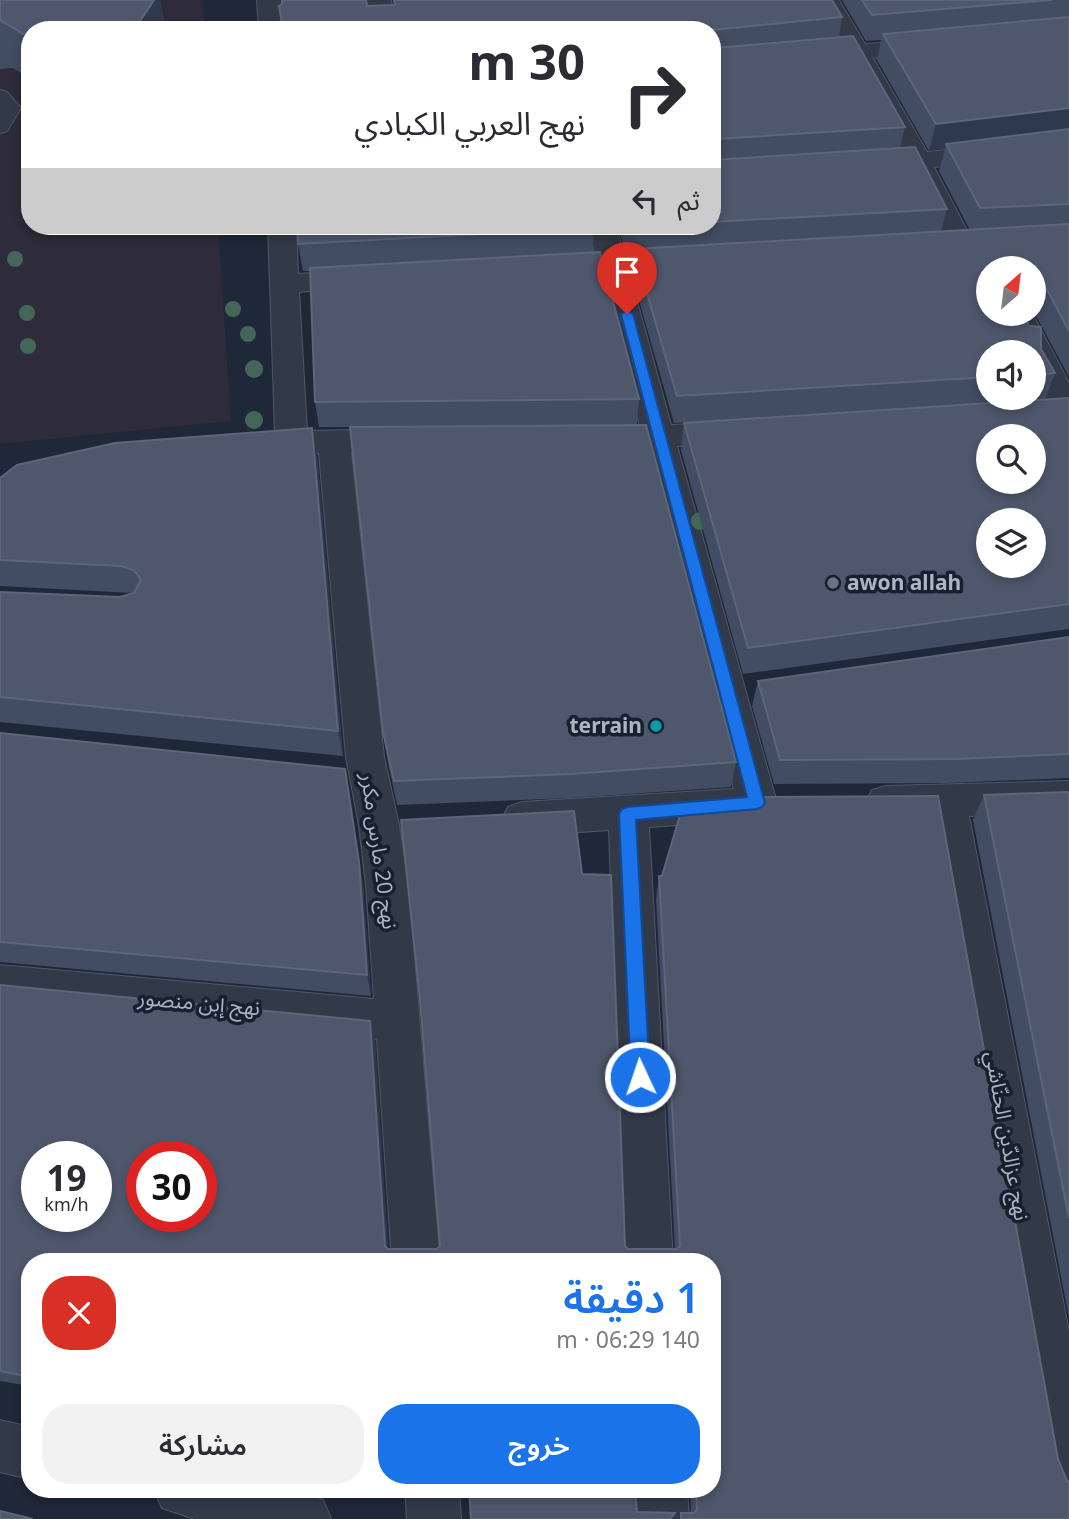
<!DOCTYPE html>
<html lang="ar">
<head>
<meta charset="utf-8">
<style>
	body { margin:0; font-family:"Noto Sans","Noto Sans Arabic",sans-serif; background:#f2f2f3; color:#2b2b33; direction:rtl; height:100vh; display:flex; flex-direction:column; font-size:26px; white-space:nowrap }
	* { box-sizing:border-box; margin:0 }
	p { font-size:23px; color:#7c7c81 }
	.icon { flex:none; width:38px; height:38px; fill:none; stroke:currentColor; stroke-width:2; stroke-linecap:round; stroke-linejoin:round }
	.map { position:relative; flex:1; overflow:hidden; direction:ltr }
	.details { position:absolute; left:21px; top:1253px; width:700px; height:245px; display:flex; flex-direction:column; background:#fff; border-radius:28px; box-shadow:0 4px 10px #0003; direction:rtl }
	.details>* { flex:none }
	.banner { position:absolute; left:21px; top:21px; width:700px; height:214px; border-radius:28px; box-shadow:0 4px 10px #0003; direction:rtl; background:#fff; color:#2b2b33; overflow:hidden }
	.needle { width:46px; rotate:28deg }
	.tools { position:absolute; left:976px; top:256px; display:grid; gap:14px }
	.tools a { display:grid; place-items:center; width:70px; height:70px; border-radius:50%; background:#fff; box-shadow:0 4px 10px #0003; font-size:35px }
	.speed { position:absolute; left:21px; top:1141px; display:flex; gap:14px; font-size:35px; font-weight:700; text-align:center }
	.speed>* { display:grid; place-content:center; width:91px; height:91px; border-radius:50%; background:#fff; box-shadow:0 4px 10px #0003; line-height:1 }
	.speed small { font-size:18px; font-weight:400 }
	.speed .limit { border:10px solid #d22; background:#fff; color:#111 }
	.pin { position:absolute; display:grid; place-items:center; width:60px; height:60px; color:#fff; margin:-72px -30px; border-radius:50% 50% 50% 0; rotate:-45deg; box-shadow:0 0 7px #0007 }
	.pin .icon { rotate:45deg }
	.me { position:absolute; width:77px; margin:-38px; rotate:357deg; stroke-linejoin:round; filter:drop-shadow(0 0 5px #0008) }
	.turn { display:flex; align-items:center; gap:24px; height:147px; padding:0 21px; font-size:32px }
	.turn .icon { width:91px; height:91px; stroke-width:2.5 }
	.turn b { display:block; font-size:49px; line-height:60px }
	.then { display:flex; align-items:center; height:66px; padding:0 21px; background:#0003; gap:14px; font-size:26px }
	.round { display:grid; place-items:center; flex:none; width:74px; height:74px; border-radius:28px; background:#f2f2f3 }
	.head { display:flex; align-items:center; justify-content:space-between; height:119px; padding:0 21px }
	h1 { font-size:42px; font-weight:600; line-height:52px; color:#1a73e8 }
	.action { display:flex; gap:14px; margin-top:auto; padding:14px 21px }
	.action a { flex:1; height:80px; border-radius:28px; background:#1a73e8; color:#fff; font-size:28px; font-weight:600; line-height:80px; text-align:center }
	.action a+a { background:#f2f2f3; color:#2b2b33 }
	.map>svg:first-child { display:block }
</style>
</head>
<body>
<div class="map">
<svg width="1069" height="1519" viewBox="0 0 1069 1519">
	<rect width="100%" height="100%" fill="#1f2839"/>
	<polygon fill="#2e2b3a" points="0,0 202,0 205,30 30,30 30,226 218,226 231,421 0,444"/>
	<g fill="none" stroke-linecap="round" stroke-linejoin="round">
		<defs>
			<polygon id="service" points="0,90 7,92 21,108 7,131 0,133"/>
			<g id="minor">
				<polygon points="257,0 281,0 283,30 259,30"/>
				<polygon points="367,0 391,0 395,30 371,30"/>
				<polygon points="815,0 839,0 865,44 931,39 940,41 943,46 940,51 873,58 927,152 1069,136 1069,152 934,167 975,246 971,252 961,254 951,252 909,170 871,174 862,172 858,166 862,160 902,155 850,60 712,72 712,58 842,46"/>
				<polygon points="268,226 296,226 298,274 361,270 371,273 375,279 371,285 299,292 307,431 405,429 416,432 421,440 416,448 405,451 351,452 384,757 399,825 408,885 440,1262 392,1262 377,1039 0,1003 0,965 374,999 366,885 359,825 346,757 319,453 262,454 251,451 246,443 251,435 275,432"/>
				<polygon points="588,226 616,226 624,256 686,252 696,255 700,261 696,267 629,272 671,425 734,422 745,425 750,433 745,441 734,444 677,446 777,803 771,815 757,819 749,817 735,821 649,827 673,1262 625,1262 609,830 522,836 508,831 502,819 508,807 522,802 734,789 645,447 598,449 587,446 582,438 587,430 598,427 640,426 601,274 550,277 540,274 536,268 540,262 596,257"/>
				<polygon points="1002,313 1032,313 1069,383 1069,422 1058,419 1034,375 1034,352 1022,352"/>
				<polygon points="1069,781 1069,813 969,816 1069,1332 1069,1495 1050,1488 1043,1469 930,817 886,818 872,814 866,802 872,790 886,786"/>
				<polygon points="0,1420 30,1427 30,1479 0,1472"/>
				<polygon points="154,1489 292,1489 323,1500 331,1519 195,1519 162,1508"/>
				<polygon points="405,1489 459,1489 461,1519 407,1519"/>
				<polygon points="633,1489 687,1489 689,1519 635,1519"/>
			</g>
		</defs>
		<use href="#service" stroke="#505767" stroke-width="2"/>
		<use href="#minor" stroke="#505767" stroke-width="2"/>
		<use href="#service" fill="#323a49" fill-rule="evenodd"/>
		<use href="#minor" fill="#323a49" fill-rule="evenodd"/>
	</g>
	<g fill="#446659">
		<circle cx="15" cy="259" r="8"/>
		<circle cx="233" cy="309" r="8"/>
		<circle cx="27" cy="313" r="8"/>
		<circle cx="248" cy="334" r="8"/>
		<circle cx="28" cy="346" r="8"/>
		<circle cx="254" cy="369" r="9"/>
		<circle cx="254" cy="420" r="9"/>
		<circle cx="700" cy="521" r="9"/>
	</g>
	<g fill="#424c62" fill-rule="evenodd">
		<polygon points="0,0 160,0 166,30 30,30 30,79 13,68 0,69"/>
		<path d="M393 0H832L842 17 839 37 905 127 900 148 947 209 941 231 970 230 939 171 945 149 929 151 877 60 881 40 866 41 842 0H1069V377L1034 312V268H989L1041 349 1055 373 1045 400 1069 398V629L743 674 681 450 684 423 823 414 674 423 632 276 634 254H626L618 226H712V30H283L279 6 282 4 394 5ZM989 352H1034V397H989Z"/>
		<polygon points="594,228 593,253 639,399 637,424 736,762 731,787 570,798 397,805 387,757 383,732 350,427 319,427 315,402 310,271 303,271 298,244"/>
		<polygon points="317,455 343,756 0,722 0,592 120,597 133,593 0,586 0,478"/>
		<polygon points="1069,637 1069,778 947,783 774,784 752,706 758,681"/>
		<polygon points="0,733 345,769 363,885 371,996 0,962"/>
		<polygon points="1069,792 1069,1318 973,820 984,795"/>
		<polygon points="659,876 1058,1459 691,1513 690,1489 712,1489 712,1262 30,1262 30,1386 0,1381 0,985 370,1021 375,1041 388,1249 625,1246 628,1249 675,1249 656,899"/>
	</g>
	<g fill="#2f394d">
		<polygon points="154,0 160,0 166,30 134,30"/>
		<polygon points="1069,108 1069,134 946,144 945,149 929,151 936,124"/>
		<polygon points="312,428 317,455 343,756 338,731"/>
		<polygon points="345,769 363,885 371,996 367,975"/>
		<polygon points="370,1021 375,1041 389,1262 385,1246"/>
	</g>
	<g fill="#4e576c" stroke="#5c667a" stroke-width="2" fill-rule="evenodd">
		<polygon points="0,0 154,0 134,30 30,30 30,38 0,20"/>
		<polygon points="282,0 366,0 367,6 395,5 394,0 832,0 842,17 713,30 712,42 712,30 283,30 279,6 282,4"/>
		<polygon points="862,0 1052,0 872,15"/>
		<polygon points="1069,17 1069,108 936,124 883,34"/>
		<polygon points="853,36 905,127 715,139 712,142 713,160 915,147 947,209 712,222 712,46 715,48"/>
		<polygon points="1069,129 1069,204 980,208 946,144"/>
		<polygon points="1069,224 1069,331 1044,284 1034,284 1034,268 989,268 989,313 1022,313 1029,326 1041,327 1041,349 1055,373 1034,375 1034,352 989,352 989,377 677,396 634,249"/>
		<polygon points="298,226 593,226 594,228 298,244"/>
		<polygon points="600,252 639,399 315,402 310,268"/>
		<path d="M1069 398V604L748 648 684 423ZM989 436H1034V481H989ZM989 520H1034V565H989Z"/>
		<polygon points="646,425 736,762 571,774 394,781 383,732 350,427"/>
		<polygon points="312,428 338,731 0,697 0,592 120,597 134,593 141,580 134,570 121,566 0,560 0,478 17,465 115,443"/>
		<polygon points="1069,637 1069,754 957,759 780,760 758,681"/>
		<polygon points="0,733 345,769 359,862 367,975 0,942"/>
		<polygon points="1069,792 1069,1218 984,795"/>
		<path d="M938 796 1058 1459 1067 1481 1069 1482V1519H681V1513H694L697 1510 696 1489H712V1262H374L373 1261 368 1262H30V1377L0 1371V985L370 1021 385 1246 388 1249H437L440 1246 420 1000 401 820 574 811 582 874 611 875 625 1246 628 1249H677L680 1246 659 876H662L683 805 763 797ZM37 1157H96V1216H37ZM142 1157H201V1216H142Z"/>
		<polygon points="469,1489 635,1489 637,1512 675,1513 670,1519 471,1519"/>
		<polygon points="0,1511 33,1519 0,1519"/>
	</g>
	<polygon fill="#1a73e8" stroke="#114b97" stroke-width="2" points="627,310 633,314 765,803 762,807 757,809 636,820 650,1077 647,1084 640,1086 634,1084 631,1077 619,814 622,809 628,807 747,797 621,314"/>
	<circle fill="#6b7280" stroke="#181f2e" stroke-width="2.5" cx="833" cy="583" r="7"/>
	<circle fill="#0f9aa8" stroke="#181f2e" stroke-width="2.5" cx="656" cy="726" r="7"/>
	<g text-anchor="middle" stroke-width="7" stroke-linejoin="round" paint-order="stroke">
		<g font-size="21" font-weight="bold" fill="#adb4c6" stroke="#181f2e" text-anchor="start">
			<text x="847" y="590">awon allah</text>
			<text x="642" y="733" text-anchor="end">terrain</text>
		</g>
		<g font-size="21" fill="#adb4c6" stroke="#181f2e">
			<text transform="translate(379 851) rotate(82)" y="7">نهج 20 مارس مكرر</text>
			<text transform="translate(199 1003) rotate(5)" y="7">نهج إبن منصور</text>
			<text transform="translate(1007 1136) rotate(80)" y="7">نهج عزالدّين الحنّاشي</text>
		</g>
	</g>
</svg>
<div class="tools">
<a><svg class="needle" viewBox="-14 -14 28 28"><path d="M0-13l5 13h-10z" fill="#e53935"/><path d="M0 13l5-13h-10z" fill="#7c7c81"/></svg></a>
<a><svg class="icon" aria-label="sound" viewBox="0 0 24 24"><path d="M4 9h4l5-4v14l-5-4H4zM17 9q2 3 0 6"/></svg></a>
<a><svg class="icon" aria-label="search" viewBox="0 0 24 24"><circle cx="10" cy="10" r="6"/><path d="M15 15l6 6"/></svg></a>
<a><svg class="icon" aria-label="layers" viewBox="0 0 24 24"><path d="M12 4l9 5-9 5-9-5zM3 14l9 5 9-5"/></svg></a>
</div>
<div class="speed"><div>19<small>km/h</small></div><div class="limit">30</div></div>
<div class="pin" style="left:627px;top:314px;background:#d93025"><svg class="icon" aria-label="arrive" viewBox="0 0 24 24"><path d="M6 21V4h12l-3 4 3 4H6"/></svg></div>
<svg class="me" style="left:640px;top:1077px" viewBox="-20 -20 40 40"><circle r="17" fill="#1a73e8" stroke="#fff" stroke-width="3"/><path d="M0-11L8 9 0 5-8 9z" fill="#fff"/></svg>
<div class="banner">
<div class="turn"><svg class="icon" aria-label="right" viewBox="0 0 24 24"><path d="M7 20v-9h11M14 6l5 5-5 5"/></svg><div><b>30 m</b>نهج العربي الكبادي</div></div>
<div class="then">ثم<svg class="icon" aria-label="left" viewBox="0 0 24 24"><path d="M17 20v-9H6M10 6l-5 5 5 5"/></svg></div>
</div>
<section class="details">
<div class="head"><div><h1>1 دقيقة</h1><p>140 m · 06:29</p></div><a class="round" style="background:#d93025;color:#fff"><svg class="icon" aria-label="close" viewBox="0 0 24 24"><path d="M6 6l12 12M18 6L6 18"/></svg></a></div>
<div class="action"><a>خروج</a><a>مشاركة</a></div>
</section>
</div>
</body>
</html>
